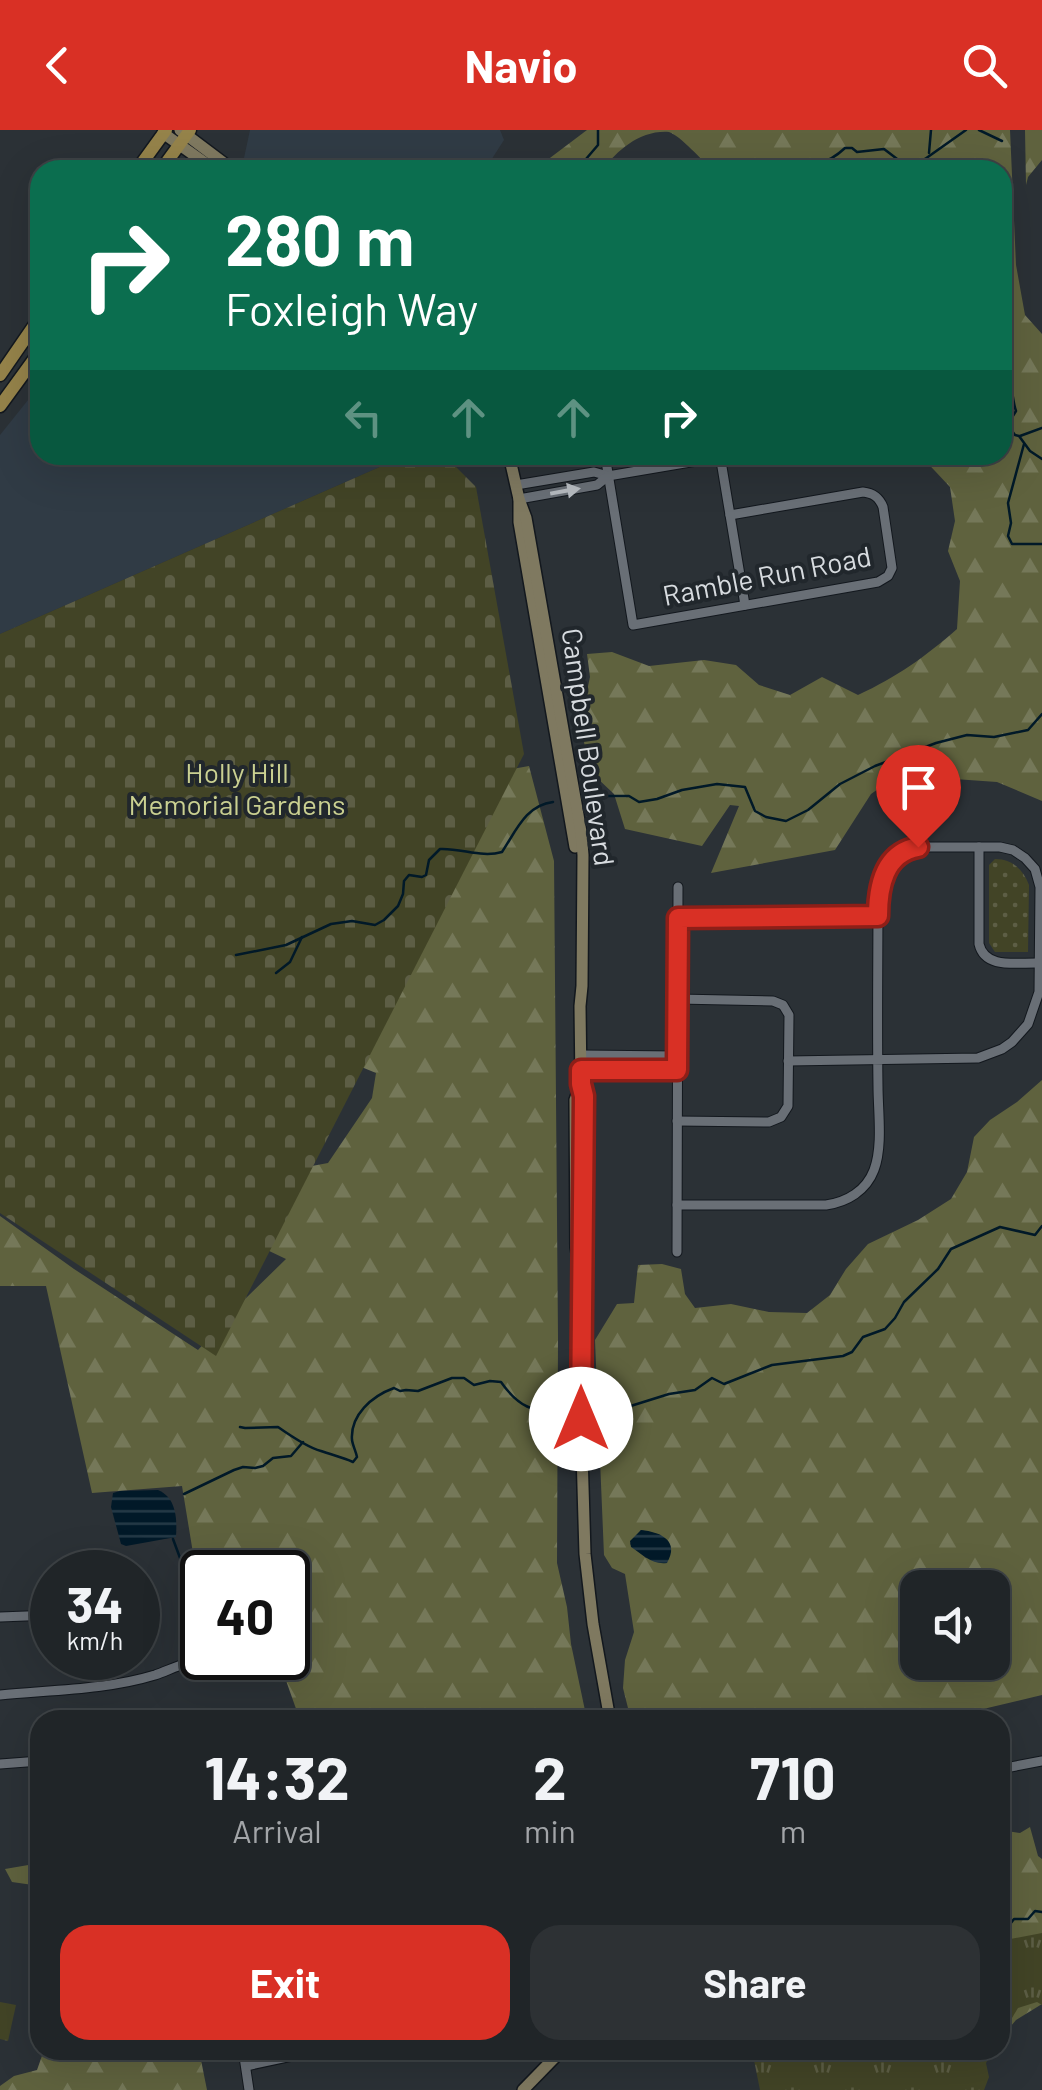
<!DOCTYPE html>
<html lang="en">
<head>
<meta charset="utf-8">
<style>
	body { margin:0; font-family:Barlow,sans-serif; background:#2d3134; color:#f1f3f6; height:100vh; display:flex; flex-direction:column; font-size:38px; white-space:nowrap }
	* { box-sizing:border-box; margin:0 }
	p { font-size:32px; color:#a2a5a8 }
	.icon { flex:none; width:55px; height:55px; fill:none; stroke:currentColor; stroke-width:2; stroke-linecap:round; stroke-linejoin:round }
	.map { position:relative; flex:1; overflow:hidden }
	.details { position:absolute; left:30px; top:1580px; width:980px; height:350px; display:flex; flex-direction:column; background:#202528; border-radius:30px; box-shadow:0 10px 40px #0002,0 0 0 2px #3d4245 }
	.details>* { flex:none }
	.hud { position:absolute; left:30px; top:30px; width:982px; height:305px; border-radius:30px; box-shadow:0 10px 40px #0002,0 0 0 2px #3d4245; background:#0b6e4f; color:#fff; overflow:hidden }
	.controls { position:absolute; left:900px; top:1440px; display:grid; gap:20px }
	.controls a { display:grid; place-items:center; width:110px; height:110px; border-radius:20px; background:#202528; box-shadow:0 10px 40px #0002,0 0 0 2px #3d4245; font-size:50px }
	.speed { position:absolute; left:30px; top:1420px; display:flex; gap:20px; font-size:50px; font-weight:700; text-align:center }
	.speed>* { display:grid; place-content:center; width:130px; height:130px; border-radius:50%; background:#202528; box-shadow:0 10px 40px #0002,0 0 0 2px #3d4245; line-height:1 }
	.speed small { font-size:25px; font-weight:400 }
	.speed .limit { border:5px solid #111; border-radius:15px; background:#fff; color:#111 }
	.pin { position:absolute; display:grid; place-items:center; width:85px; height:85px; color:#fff; margin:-102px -42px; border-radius:50% 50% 50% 0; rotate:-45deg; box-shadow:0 0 10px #0007 }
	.pin .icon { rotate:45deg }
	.me { position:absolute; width:110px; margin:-55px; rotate:0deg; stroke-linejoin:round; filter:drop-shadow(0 0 8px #0008) }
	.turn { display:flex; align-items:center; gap:35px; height:210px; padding:0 30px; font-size:45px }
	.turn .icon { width:130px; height:130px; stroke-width:2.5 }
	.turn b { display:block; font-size:70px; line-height:85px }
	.lanes { display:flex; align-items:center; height:95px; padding:0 30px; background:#0003; justify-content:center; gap:50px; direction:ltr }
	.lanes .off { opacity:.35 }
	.eta { display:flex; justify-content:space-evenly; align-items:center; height:170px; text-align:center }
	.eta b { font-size:60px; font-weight:700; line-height:70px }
	.action { display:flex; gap:20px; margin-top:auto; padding:20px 30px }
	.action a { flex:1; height:115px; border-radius:30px; background:#d93025; color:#fff; font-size:40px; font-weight:700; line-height:115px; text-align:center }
	.action a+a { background:#2d3134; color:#f1f3f6 }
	header { display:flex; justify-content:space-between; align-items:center; height:130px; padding:0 30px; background:#d93025; color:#fff; font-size:45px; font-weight:700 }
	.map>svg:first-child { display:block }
</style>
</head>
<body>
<header><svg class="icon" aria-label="back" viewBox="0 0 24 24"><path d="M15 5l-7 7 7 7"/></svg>Navio<svg class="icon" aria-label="search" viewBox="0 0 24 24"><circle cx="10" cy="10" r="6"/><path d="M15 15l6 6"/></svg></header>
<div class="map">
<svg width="1042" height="1960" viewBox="0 0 1042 1960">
	<defs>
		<pattern id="grass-dots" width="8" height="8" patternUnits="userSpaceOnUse" patternTransform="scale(2.5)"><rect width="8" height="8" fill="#424426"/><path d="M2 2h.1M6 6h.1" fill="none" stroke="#5d5e45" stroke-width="1.8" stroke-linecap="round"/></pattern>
		<pattern id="forest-firs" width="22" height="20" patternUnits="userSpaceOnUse" patternTransform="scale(2.5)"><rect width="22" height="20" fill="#5f623e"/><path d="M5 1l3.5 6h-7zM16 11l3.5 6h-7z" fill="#757859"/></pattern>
		<pattern id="cemetery-stones" width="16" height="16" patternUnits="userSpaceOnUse" patternTransform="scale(2.5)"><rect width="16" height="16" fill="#424426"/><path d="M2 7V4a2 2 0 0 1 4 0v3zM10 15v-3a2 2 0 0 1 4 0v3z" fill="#5d5e45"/></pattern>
		<pattern id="park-tufts" width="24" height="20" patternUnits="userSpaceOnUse" patternTransform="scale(2.5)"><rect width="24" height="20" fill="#424426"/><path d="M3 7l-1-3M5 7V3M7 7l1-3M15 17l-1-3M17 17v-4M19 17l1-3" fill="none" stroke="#5d5e45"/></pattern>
		<pattern id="water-rules" width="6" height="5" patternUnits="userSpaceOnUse" patternTransform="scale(2.5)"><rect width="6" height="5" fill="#011928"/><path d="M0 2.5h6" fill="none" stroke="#253a47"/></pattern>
	</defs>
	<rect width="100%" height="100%" fill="#2b3136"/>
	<g fill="#303b45">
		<polygon points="250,0 500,0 504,10 486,38 481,40 260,40 244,28"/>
		<polygon points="40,255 40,325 407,325 0,504 0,305"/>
	</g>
	<path fill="url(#grass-dots)" d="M995 729C1012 729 1023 739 1029 755L1028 822H995L989 813V735Z"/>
	<g fill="url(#forest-firs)" fill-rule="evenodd">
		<path d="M587 0H1010L1016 135 1025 185 1042 204V671L997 652 898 645 871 664 835 720 711 743 739 676 730 675 702 716 625 699 614 664 596 647 586 622 578 582 587 561 590 547 587 524 612 522 649 536 704 530 736 535 759 555 790 565 822 547 858 565C897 547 925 527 957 499L960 451 948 421 955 391 950 357 920 325H1002V40H713C702 31 681 6 669 2 640 0 618 20 602 40H534Z"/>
		<polygon points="1025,0 1042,0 1042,30 1028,47 1026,55"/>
		<polygon points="529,636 554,731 558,1209 557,1433 567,1477 571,1514 587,1590 300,1590 278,1528 288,1528 288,1442 212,1442 193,1423 182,1356 92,1363 46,1156 0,1156 0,1086 74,1139 198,1220 243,1171 286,1129 231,1103 301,1038 328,1033 372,968 376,943 320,920 495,642"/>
		<path d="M1042 950V1565L937 1590H631L623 1558 625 1530 634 1502 625 1444 612 1438 604 1425 595 1210 617 1174 634 1173 638 1135 662 1134 681 1139 685 1164 695 1178 731 1174 769 1182 807 1183 830 1165 846 1139 868 1114 918 1090 951 1069 967 1042 974 1007 990 990 1017 972ZM641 1400 661 1405 646 1428 630 1414ZM918 1458H992V1532H918Z"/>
		<polygon points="1030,1697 1038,1726 1042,1729 1042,1874 1016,1890 1000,1909 1000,1700 1020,1703"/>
		<polygon points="40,1733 40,1756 12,1752 5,1739"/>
		<polygon points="44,1920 199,1920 207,1960 0,1960 0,1956 14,1946 37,1940"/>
	</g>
	<polygon fill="url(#cemetery-stones)" points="407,325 444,325 476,357 524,624 216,1226 0,1083 0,504"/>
	<g fill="url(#park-tufts)">
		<polygon points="1042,1803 1042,1875 1037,1872 1018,1878 1000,1908 1000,1811"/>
		<polygon points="0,1872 16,1875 8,1911 0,1909"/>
		<polygon points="752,1920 993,1920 986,1933 989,1947 984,1960 760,1960"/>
	</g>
	<g fill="url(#water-rules)">
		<path d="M158 1360C177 1368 177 1390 176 1407L126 1416 121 1414 111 1377 113 1363 120 1361Z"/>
		<path d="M641 1400C661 1402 680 1411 667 1433 652 1435 643 1425 631 1417L630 1411Z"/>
	</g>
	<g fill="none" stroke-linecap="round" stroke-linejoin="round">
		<g stroke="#011928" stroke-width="2.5">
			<polyline points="979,0 1002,11"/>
			<polyline points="929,23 931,0"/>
			<polyline points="586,29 598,15 598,0"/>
			<path d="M787 32C812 37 827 35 845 18H852L857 22 884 19 909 38"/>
			<polyline points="908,40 913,33 925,29 966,0"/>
			<path d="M1002 246H1007C1013 256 1012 269 1016 281L1011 289 1012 301 1015 305 1019 306 1030 321 1042 329"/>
			<polyline points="1020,306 1042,298"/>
			<polyline points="1024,314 1008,373 1011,393 1008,406 1012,414 1042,414"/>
			<polyline points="590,666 629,666 639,672 657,669 682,660 717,654 745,657 755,681 766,687 786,691 808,680 840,654 875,636 936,613 967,605 994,607 1028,600 1042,584"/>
			<path d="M236 825 286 815 331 794 352 791 375 795 384 790 398 776 403 764 404 751 409 745 422 747 426 745 429 730 440 719C462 718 481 728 502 722 516 701 526 675 553 672"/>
			<polyline points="276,843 290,832 302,807"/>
			<polyline points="601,1278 621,1279 669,1264 695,1260 712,1248 724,1254 772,1235 843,1226 852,1222 863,1207 885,1199 895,1188 904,1172 938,1139 951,1119 1000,1097 1035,1105 1042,1096"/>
			<path d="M240 1297 245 1298 278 1297C288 1304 309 1318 321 1321 332 1325 342 1327 353 1332L357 1327C356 1322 353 1316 352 1310 350 1285 372 1266 394 1258L400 1261 406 1260 418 1261 452 1248H464L474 1255 490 1251 501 1252C517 1275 534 1285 563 1280"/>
			<polyline points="184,1364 234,1340 243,1337 255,1338 263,1336 273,1328 291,1326 303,1312"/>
			<polyline points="173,1409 193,1463 193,1471 180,1484"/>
			<polyline points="1000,1800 1007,1798 1014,1789 1028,1789 1035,1781 1042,1782"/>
		</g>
		<defs>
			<g id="street">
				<path d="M605 325 633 495 878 452 888 446 892 438 883 377C879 367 873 363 863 362L730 385"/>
				<polyline points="720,325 745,475"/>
				<polyline points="516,355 594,342 608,346 720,327"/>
				<polyline points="519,369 597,355 608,346"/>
				<path d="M979 717V814C985 840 1018 832 1040 833"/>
				<polyline points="677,788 878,787"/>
				<polyline points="581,925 677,926"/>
				<polyline points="581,940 677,940"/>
				<polyline points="677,991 769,992 781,987 788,976 789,885 783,875 773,871 677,869"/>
				<path d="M677 1075H826C847 1072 866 1061 874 1040 883 1016 878 982 878 956 877 892 878 828 878 764L880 754 890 734 900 723 909 719 919 717H1000L1013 720 1025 728 1035 739 1040 757 1039 862 1028 894 1012 912 1002 919 978 928 788 931"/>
				<polyline points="677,1122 678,757"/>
				<polyline points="138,1471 151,1465"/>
				<polyline points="0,1487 52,1485"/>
				<path d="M0 1565C51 1560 106 1560 155 1545 173 1539 188 1529 207 1533"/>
				<polyline points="0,1634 40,1631"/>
				<polyline points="1000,1639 1042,1631"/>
				<polyline points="243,1920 249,1960"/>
				<polyline points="246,1936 320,1920"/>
			</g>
			<g id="secondary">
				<polyline points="180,0 233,40"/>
				<polyline points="163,3 215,40"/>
				<polyline points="509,325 519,369 519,392 575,717"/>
				<polyline points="519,369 526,388 581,702 583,725 582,856 580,876 581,954 584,966 584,1118 581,1148 581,1289 585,1424 593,1494 610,1590"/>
				<polyline points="579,1134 576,1117 575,970 581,954"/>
				<polyline points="523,1960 562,1920"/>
			</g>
			<g id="primary">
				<polyline points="137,40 166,0"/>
				<polyline points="161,40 190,0"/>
				<polyline points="0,245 40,187"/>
				<polyline points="0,276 40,221"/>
			</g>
		</defs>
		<use href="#street" stroke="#13181e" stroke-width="11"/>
		<use href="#secondary" stroke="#13181e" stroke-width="14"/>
		<use href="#primary" stroke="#13181e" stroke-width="15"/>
		<use href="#street" stroke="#696f76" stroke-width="9"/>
		<use href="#secondary" stroke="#7f7960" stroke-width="11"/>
		<use href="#primary" stroke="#95834a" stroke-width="12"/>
	</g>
	<defs><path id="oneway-solid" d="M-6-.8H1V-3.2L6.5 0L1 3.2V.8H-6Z" transform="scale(2.5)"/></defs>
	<use fill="#b6bbc0" href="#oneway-solid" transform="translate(565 361) rotate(-10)"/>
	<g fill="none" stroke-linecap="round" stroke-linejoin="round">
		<defs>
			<path id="route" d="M581 1289C581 1181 584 1074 584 966L581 954V940H677L678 788 878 786C878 757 884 723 918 717"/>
		</defs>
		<use href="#route" stroke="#8d1f18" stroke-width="25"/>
		<use href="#route" stroke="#d93025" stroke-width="18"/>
	</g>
	<g text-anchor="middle" stroke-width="8" stroke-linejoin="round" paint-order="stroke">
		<g font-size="28" fill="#d7dbdf" stroke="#21272c">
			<text transform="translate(767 446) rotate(-11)" y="10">Ramble Run Road</text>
			<text transform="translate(588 617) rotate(82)" y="10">Campbell Boulevard</text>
		</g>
		<g font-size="28" fill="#cad091" stroke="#21272c">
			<text x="237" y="653">Holly Hill<tspan x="237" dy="32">Memorial Gardens</tspan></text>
		</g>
	</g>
</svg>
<div class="controls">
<a><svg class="icon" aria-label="sound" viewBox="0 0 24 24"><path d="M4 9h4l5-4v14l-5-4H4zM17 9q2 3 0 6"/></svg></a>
</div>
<div class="speed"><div>34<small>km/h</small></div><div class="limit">40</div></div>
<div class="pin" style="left:918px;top:717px;background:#d93025"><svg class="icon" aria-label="arrive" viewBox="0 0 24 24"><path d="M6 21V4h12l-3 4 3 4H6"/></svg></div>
<svg class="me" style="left:581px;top:1289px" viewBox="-20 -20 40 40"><circle r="19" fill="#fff"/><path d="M0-13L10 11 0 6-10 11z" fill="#d93025"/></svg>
<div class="hud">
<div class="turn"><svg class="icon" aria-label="right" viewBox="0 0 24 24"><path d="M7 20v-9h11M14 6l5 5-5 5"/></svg><div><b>280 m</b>Foxleigh Way</div></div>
<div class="lanes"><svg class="icon off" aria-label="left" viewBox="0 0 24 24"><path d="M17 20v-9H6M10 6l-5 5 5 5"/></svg><svg class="icon off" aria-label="ahead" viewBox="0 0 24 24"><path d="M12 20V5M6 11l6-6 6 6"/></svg><svg class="icon off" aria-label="ahead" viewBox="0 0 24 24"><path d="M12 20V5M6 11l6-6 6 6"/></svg><svg class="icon" aria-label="right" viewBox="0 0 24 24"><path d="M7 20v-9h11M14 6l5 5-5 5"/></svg></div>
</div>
<section class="details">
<div class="eta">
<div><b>14:32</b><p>Arrival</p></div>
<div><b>2</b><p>min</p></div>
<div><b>710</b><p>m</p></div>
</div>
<div class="action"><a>Exit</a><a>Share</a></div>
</section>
</div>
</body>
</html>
